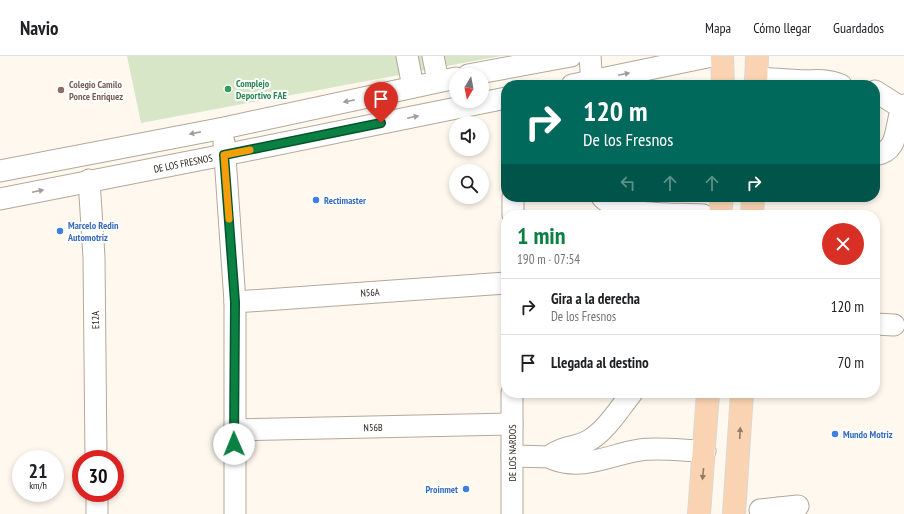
<!DOCTYPE html>
<html lang="es">
<head>
<meta charset="utf-8">
<style>
	body { margin:0; font-family:"PT Sans Narrow",sans-serif; background:#f6f6f6; color:#202124; height:100vh; display:flex; flex-direction:column; font-size:15px; white-space:nowrap }
	* { box-sizing:border-box; margin:0 }
	p { font-size:13px; color:#757577 }
	.icon { flex:none; width:22px; height:22px; fill:none; stroke:currentColor; stroke-width:2; stroke-linecap:round; stroke-linejoin:round }
	.map { position:relative; flex:1; overflow:hidden }
	.drawer { position:absolute; left:501px; top:154px; width:379px; height:188px; display:flex; flex-direction:column; background:#fff; border-radius:16px; box-shadow:0 2px 6px #0003 }
	.drawer>* { flex:none }
	.top-card { position:absolute; left:501px; top:24px; width:379px; height:122px; border-radius:16px; box-shadow:0 2px 6px #0003; background:#00695c; color:#fff; overflow:hidden }
	.needle { width:26px; rotate:190deg }
	.buttons { position:absolute; left:449px; top:12px; display:grid; gap:8px }
	.buttons a { display:grid; place-items:center; width:40px; height:40px; border-radius:50%; background:#fff; box-shadow:0 2px 6px #0003; font-size:20px }
	.speed { position:absolute; left:12px; top:394px; display:flex; gap:8px; font-size:20px; font-weight:700; text-align:center }
	.speed>* { display:grid; place-content:center; width:52px; height:52px; border-radius:50%; background:#fff; box-shadow:0 2px 6px #0003; line-height:1 }
	.speed small { font-size:10px; font-weight:400 }
	.speed .limit { border:6px solid #d22; background:#fff; color:#111 }
	.pin { position:absolute; display:grid; place-items:center; width:34px; height:34px; color:#fff; margin:-41px -17px; border-radius:50% 50% 50% 0; rotate:-45deg; box-shadow:0 0 4px #0007 }
	.pin .icon { rotate:45deg }
	.me { position:absolute; width:44px; margin:-22px; rotate:359deg; stroke-linejoin:round; filter:drop-shadow(0 0 3px #0008) }
	.turn { display:flex; align-items:center; gap:14px; height:84px; padding:0 16px; font-size:18px }
	.turn .icon { width:52px; height:52px; stroke-width:2.5 }
	.turn b { display:block; font-size:28px; line-height:34px }
	.lanes { display:flex; align-items:center; height:38px; padding:0 16px; background:#0003; justify-content:center; gap:20px; direction:ltr }
	.lanes .off { opacity:.35 }
	.round { display:grid; place-items:center; flex:none; width:42px; height:42px; border-radius:21px; background:#f6f6f6 }
	.overview { display:flex; align-items:center; justify-content:space-between; height:68px; padding:0 16px }
	h1 { font-size:24px; font-weight:700; line-height:30px; color:#0b8043 }
	ul { padding:0; list-style:none }
	li { display:flex; align-items:center; gap:12px; height:56px; padding:0 16px; border-top:1px solid #e0e0e0 }
	li div { flex:1 }
	li b { display:block; font-size:15px }
	li em { font-style:normal }
	header { display:flex; align-items:center; gap:24px; box-sizing:border-box; height:56px; padding:0 20px; background:#fff; border-bottom:1px solid #e0e0e0 }
	header strong { font-size:19px }
	nav { display:flex; gap:22px; margin-inline-start:auto; font-size:14px }
	.map>svg:first-child { display:block }
</style>
</head>
<body>
<header>
<strong>Navio</strong>
<nav><a>Mapa</a><a>Cómo llegar</a><a>Guardados</a></nav>
</header>
<div class="map">
<svg width="904" height="458" viewBox="0 0 904 458">
	<rect width="100%" height="100%" fill="#fff8ef"/>
	<polygon fill="#d6e6c7" points="127,0 501,0 141,67"/>
	<g fill="none" stroke-linecap="round" stroke-linejoin="round">
		<defs>
			<g id="minor">
				<polyline points="407,0 413,31"/>
				<polyline points="433,0 438,25"/>
				<polyline points="590,0 592,29"/>
				<polyline points="468,19 571,0"/>
				<polyline points="756,22 805,25"/>
				<polyline points="572,29 712,0"/>
				<path d="M801 29 805 25C818 24 829 24 841 29"/>
				<polyline points="875,35 902,52"/>
				<polyline points="224,86 235,246 235,458"/>
				<path d="M875 99C902 95 893 67 904 49"/>
				<polyline points="0,115 224,72 456,22"/>
				<polyline points="89,124 94,201 96,403"/>
				<polyline points="513,141 513,159"/>
				<path d="M602 141C623 162 674 157 703 159"/>
				<polyline points="0,143 224,99 506,42"/>
				<polyline points="235,246 506,227"/>
				<polyline points="875,268 894,269"/>
				<path d="M632 337C619 353 606 375 588 385 576 392 566 389 553 398V403C584 415 611 398 640 394 659 391 685 395 705 395"/>
				<polyline points="234,374 512,368"/>
				<polyline points="512,400 552,401"/>
				<polyline points="97,437 97,458"/>
				<polyline points="779,452 798,450"/>
				<polyline points="760,454 779,452 780,458"/>
				<polyline points="512,458 512,337"/>
			</g>
			<g id="major">
				<polyline points="722,0 723,29"/>
				<polyline points="756,29 757,0"/>
				<polyline points="720,159 722,141"/>
				<polyline points="752,159 753,141"/>
				<polyline points="699,458 708,337"/>
				<polyline points="734,458 742,337"/>
			</g>
		</defs>
		<use href="#minor" stroke="#b3a89a" stroke-width="23"/>
		<use href="#major" stroke="#d8d8d7" stroke-width="24"/>
		<use href="#minor" stroke="#fff" stroke-width="21"/>
		<use href="#major" stroke="#fad4b2" stroke-width="22"/>
	</g>
	<defs><path id="oneway-solid" d="M-6-.8H1V-3.2L6.5 0L1 3.2V.8H-6Z"/></defs>
	<g fill="#9f9c9a">
		<use href="#oneway-solid" transform="translate(624 18) rotate(-12)"/>
		<use href="#oneway-solid" transform="translate(349 45) rotate(168)"/>
		<use href="#oneway-solid" transform="translate(413 61) rotate(-12)"/>
		<use href="#oneway-solid" transform="translate(195 77) rotate(169)"/>
		<use href="#oneway-solid" transform="translate(38 135) rotate(-12)"/>
	</g>
	<g fill="#927c68">
		<use href="#oneway-solid" transform="translate(740 377) rotate(-87)"/>
		<use href="#oneway-solid" transform="translate(703 418) rotate(96)"/>
	</g>
	<g fill="none" stroke-linecap="round" stroke-linejoin="round">
		<defs>
			<polyline id="route" points="234,388 235,246 224,99 381,67"/>
		</defs>
		<use href="#route" stroke="#07532c" stroke-width="10"/>
		<use href="#route" stroke="#0b8043" stroke-width="7"/>
		<polyline stroke="#f59e0b" stroke-width="7" points="229,163 224,99 250,94"/>
	</g>
	<circle fill="#2e9e5b" stroke="#fff" stroke-width="1.5" cx="228" cy="33" r="4"/>
	<circle fill="#8d6e63" stroke="#fff" stroke-width="1.5" cx="61" cy="34" r="4"/>
	<g fill="#3f7fe0" stroke="#fff" stroke-width="1.5">
		<circle cx="316" cy="144" r="4"/>
		<circle cx="60" cy="175" r="4"/>
		<circle cx="835" cy="378" r="4"/>
		<circle cx="466" cy="433" r="4"/>
	</g>
	<g text-anchor="middle" stroke-width="4" stroke-linejoin="round" paint-order="stroke">
		<g font-size="10" font-weight="bold" fill="#27864d" stroke="#fff" text-anchor="start">
			<text x="236" y="31">Complejo<tspan x="236" dy="12">Deportivo FAE</tspan></text>
		</g>
		<g font-size="10" font-weight="bold" fill="#785e54" stroke="#fff" text-anchor="start">
			<text x="69" y="32">Colegio Camilo<tspan x="69" dy="12">Ponce Enriquez</tspan></text>
		</g>
		<g font-size="10" fill="#29241f" stroke="#fff">
			<text transform="translate(183 107) rotate(-11)" y="4">DE LOS FRESNOS</text>
			<text transform="translate(370 236) rotate(-4)" y="4">N56A</text>
			<text transform="translate(95 264) rotate(-91)" y="4">E12A</text>
			<text transform="translate(373 371) rotate(-1)" y="4">N56B</text>
			<text transform="translate(512 397) rotate(-90)" y="4">DE LOS NARDOS</text>
		</g>
		<g font-size="10" font-weight="bold" fill="#366cbe" stroke="#fff" text-anchor="start">
			<text x="324" y="148">Rectimaster</text>
			<text x="68" y="173">Marcelo Redin<tspan x="68" dy="12">Automotriz</tspan></text>
			<text x="843" y="382">Mundo Motriz</text>
			<text x="458" y="437" text-anchor="end">Proinmet</text>
		</g>
	</g>
</svg>
<div class="buttons">
<a><svg class="needle" viewBox="-14 -14 28 28"><path d="M0-13l5 13h-10z" fill="#e53935"/><path d="M0 13l5-13h-10z" fill="#757577"/></svg></a>
<a><svg class="icon" aria-label="sound" viewBox="0 0 24 24"><path d="M4 9h4l5-4v14l-5-4H4zM17 9q2 3 0 6"/></svg></a>
<a><svg class="icon" aria-label="search" viewBox="0 0 24 24"><circle cx="10" cy="10" r="6"/><path d="M15 15l6 6"/></svg></a>
</div>
<div class="speed"><div>21<small>km/h</small></div><div class="limit">30</div></div>
<div class="pin" style="left:381px;top:67px;background:#d93025"><svg class="icon" aria-label="arrive" viewBox="0 0 24 24"><path d="M6 21V4h12l-3 4 3 4H6"/></svg></div>
<svg class="me" style="left:234px;top:388px" viewBox="-20 -20 40 40"><circle r="19" fill="#fff"/><path d="M0-13L10 11 0 6-10 11z" fill="#0b8043"/></svg>
<div class="top-card">
<div class="turn"><svg class="icon" aria-label="right" viewBox="0 0 24 24"><path d="M7 20v-9h11M14 6l5 5-5 5"/></svg><div><b>120 m</b>De los Fresnos</div></div>
<div class="lanes"><svg class="icon off" aria-label="left" viewBox="0 0 24 24"><path d="M17 20v-9H6M10 6l-5 5 5 5"/></svg><svg class="icon off" aria-label="ahead" viewBox="0 0 24 24"><path d="M12 20V5M6 11l6-6 6 6"/></svg><svg class="icon off" aria-label="ahead" viewBox="0 0 24 24"><path d="M12 20V5M6 11l6-6 6 6"/></svg><svg class="icon" aria-label="right" viewBox="0 0 24 24"><path d="M7 20v-9h11M14 6l5 5-5 5"/></svg></div>
</div>
<section class="drawer">
<div class="overview"><div><h1>1 min</h1><p>190 m · 07:54</p></div><a class="round" style="background:#d93025;color:#fff"><svg class="icon" aria-label="close" viewBox="0 0 24 24"><path d="M6 6l12 12M18 6L6 18"/></svg></a></div>
<ul>
<li><svg class="icon" aria-label="right" viewBox="0 0 24 24"><path d="M7 20v-9h11M14 6l5 5-5 5"/></svg><div><b>Gira a la derecha</b><p>De los Fresnos</p></div><em>120 m</em></li>
<li><svg class="icon" aria-label="arrive" viewBox="0 0 24 24"><path d="M6 21V4h12l-3 4 3 4H6"/></svg><div><b>Llegada al destino</b></div><em>70 m</em></li>
</ul>
</section>
</div>
</body>
</html>
